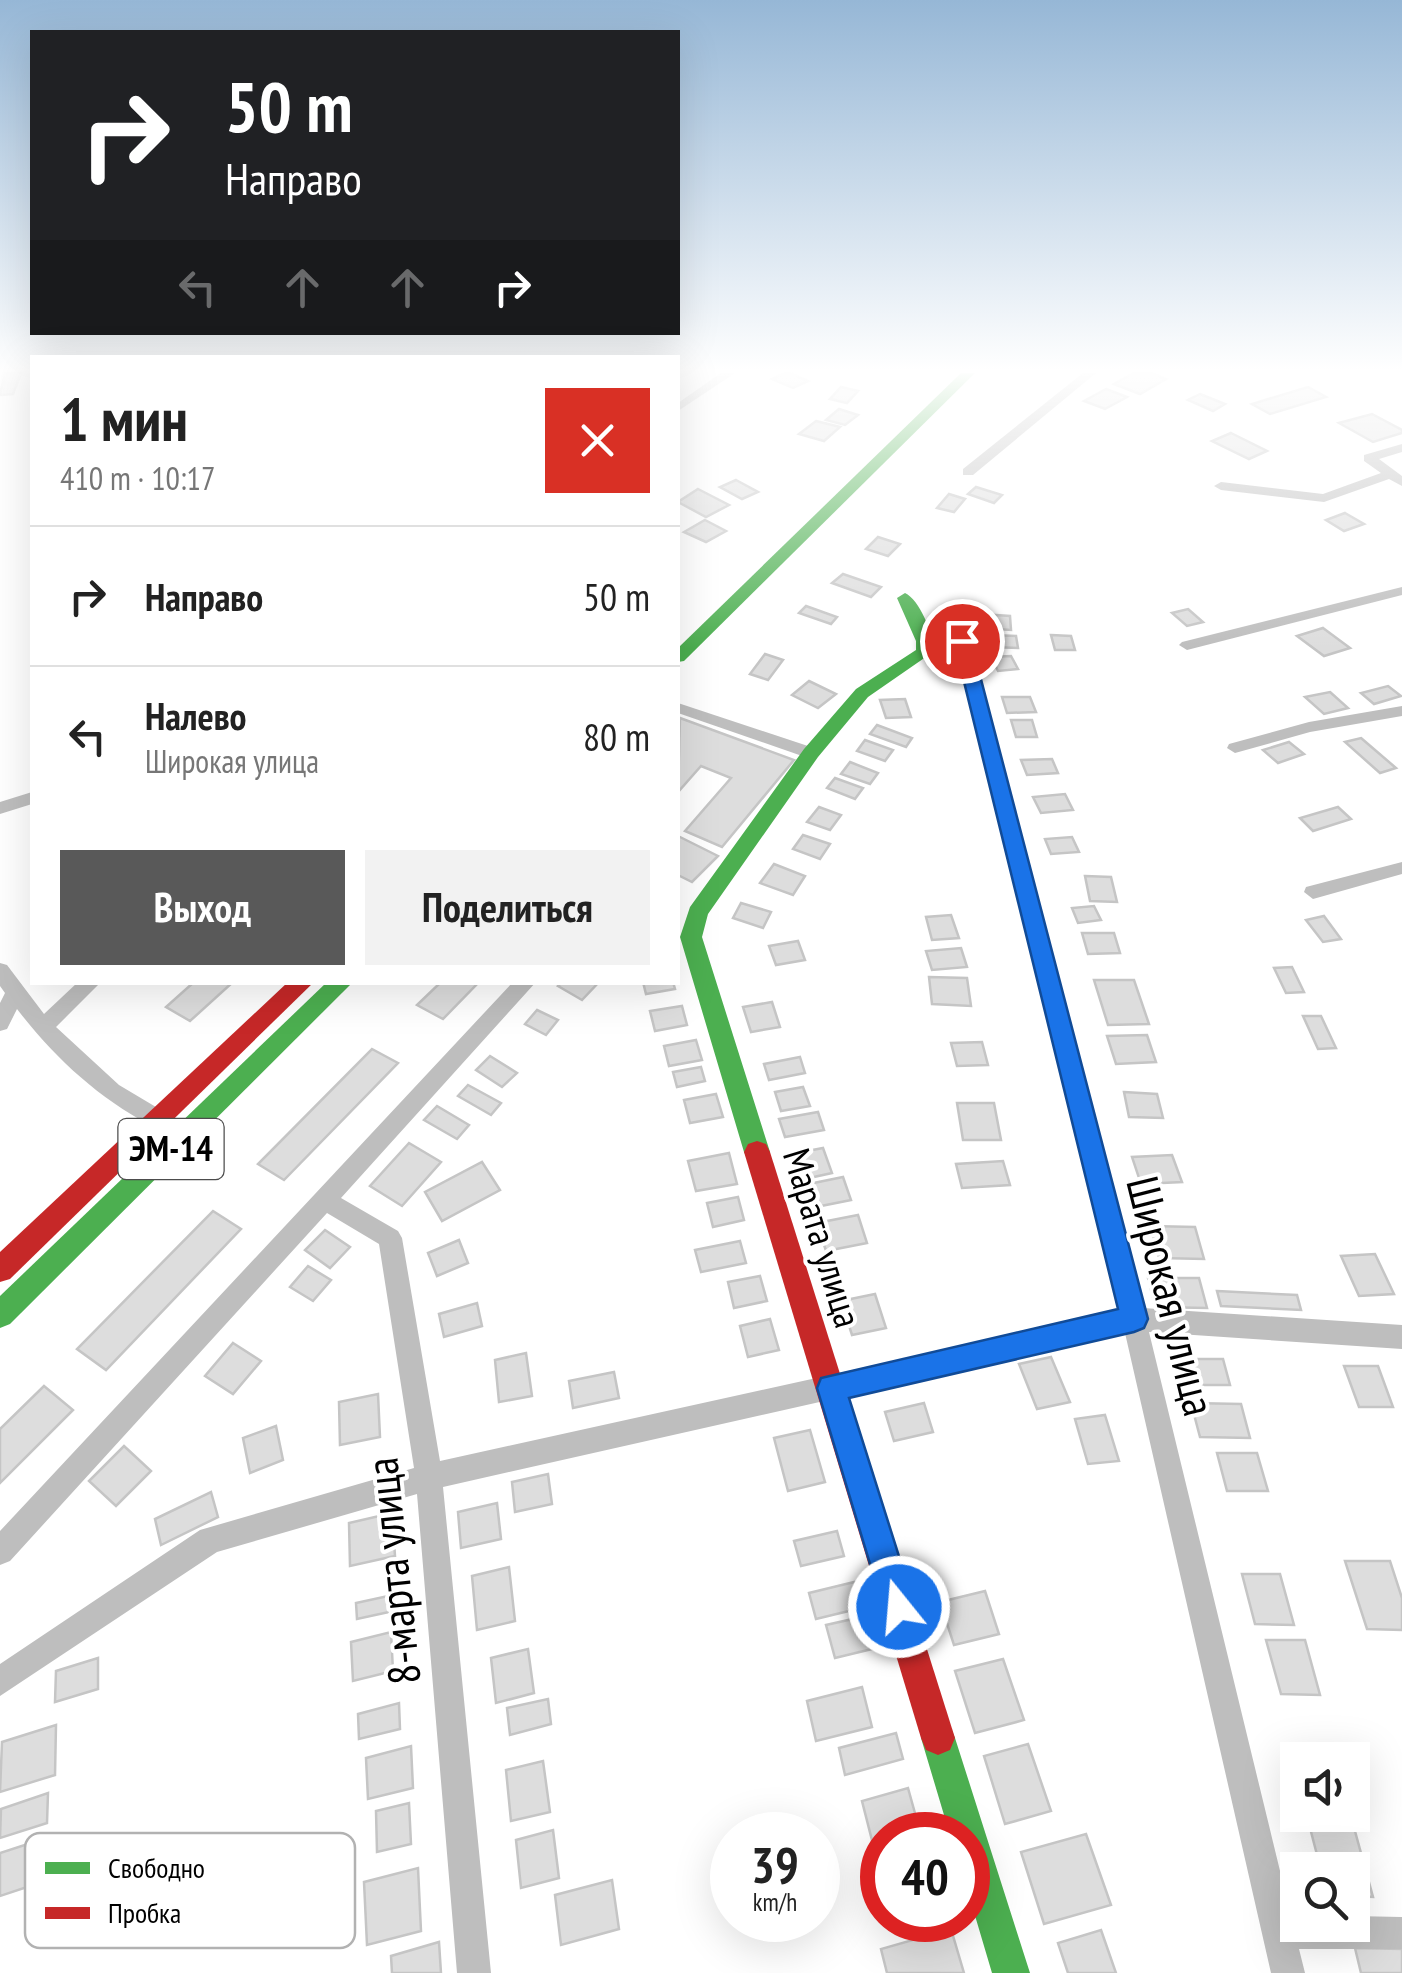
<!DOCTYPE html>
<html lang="ru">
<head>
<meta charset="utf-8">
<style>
	body { margin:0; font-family:"PT Sans Narrow",sans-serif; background:#f2f2f2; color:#222; height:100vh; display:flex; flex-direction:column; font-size:38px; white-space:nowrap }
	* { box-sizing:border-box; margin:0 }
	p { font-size:32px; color:#767676 }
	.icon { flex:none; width:55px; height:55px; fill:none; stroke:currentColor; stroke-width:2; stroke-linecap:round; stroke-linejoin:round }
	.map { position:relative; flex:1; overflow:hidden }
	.details { position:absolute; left:30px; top:355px; width:650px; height:630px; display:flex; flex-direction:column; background:#fff; border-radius:0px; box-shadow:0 10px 40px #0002 }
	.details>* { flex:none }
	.guide { position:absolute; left:30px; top:30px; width:650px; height:305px; border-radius:0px; box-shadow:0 10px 40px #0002; background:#202124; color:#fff; overflow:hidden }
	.fabs { position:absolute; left:1280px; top:1742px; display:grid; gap:20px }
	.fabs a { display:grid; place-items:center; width:90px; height:90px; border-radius:0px; background:#fff; box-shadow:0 10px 40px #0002; font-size:50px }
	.speed { position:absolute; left:710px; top:1812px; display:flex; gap:20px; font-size:50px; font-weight:700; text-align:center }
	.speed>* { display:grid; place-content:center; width:130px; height:130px; border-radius:50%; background:#fff; box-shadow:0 10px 40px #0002; line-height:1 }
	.speed small { font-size:25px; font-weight:400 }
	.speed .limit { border:15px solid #d22; background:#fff; color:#111 }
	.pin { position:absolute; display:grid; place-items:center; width:85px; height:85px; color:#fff; margin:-42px; border:5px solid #fff; border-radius:50%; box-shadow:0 2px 10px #0007 }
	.me { position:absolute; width:110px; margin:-55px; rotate:343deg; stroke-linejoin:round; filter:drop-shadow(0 0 8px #0008) }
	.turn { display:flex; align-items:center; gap:35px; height:210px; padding:0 30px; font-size:45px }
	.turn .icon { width:130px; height:130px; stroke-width:2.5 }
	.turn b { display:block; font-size:70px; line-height:85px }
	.lanes { display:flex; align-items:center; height:95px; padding:0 30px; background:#0003; justify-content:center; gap:50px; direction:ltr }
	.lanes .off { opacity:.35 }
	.round { display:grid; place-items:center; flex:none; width:105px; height:105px; border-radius:0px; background:#f2f2f2 }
	.summary { display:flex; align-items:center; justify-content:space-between; height:170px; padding:0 30px }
	h1 { font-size:60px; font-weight:600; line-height:75px }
	.cta { display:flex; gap:20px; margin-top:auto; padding:20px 30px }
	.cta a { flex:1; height:115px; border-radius:0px; background:#595959; color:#fff; font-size:40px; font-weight:600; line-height:115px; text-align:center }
	.cta a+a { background:#f2f2f2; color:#222 }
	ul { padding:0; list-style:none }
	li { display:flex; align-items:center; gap:30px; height:140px; padding:0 30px; border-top:2px solid #e0e0e0 }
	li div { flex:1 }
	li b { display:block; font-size:38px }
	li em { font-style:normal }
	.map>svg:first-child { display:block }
</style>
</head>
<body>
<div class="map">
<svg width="1402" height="1973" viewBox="0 0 1402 1973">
	<rect width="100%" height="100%" fill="#fff"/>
	<g fill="#ddd" stroke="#c5c5c5" stroke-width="2.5">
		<polygon points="5,373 21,373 13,394 0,395"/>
		<polygon points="785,373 790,373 808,381 793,388 772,379"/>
		<polygon points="1134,373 1151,373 1166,379 1140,394 1114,384"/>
		<polygon points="841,387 858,391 847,403 830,399"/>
		<polygon points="1308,387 1326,397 1270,414 1252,404"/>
		<polygon points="1106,389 1127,397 1105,409 1084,401"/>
		<polygon points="1200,394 1225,404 1213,411 1188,400"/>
		<polygon points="839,409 858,415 845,425 826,420"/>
		<polygon points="1372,414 1402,430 1402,433 1373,442 1339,423"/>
		<polygon points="816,421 840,427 824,441 799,434"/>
		<polygon points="1231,433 1267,451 1249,459 1212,441"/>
		<polygon points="736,480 758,492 742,499 720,487"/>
		<polygon points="976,487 1002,495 994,503 968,494"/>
		<polygon points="698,489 729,505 706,517 678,502"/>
		<polygon points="949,494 965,499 954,512 937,508"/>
		<polygon points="1345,513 1364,524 1344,531 1326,520"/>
		<polygon points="705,520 726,531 706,542 684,532"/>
		<polygon points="878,537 900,544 888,556 866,549"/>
		<polygon points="843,574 881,587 871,597 832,583"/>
		<polygon points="806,606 837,617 831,624 799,613"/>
		<polygon points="1188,609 1203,622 1187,626 1172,613"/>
		<polygon points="940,614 958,615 958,632 940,630"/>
		<polygon points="981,614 1010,616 1011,630 981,628"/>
		<polygon points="1323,628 1350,648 1324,656 1297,636"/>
		<polygon points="991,635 1016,636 1018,648 993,647"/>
		<polygon points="1051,635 1071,636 1075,650 1055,650"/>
		<polygon points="765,654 783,660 768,680 750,674"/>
		<polygon points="1011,656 1018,669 998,671 991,657"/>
		<polygon points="809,681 836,694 818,708 792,695"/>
		<polygon points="1388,686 1401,696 1374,704 1361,693"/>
		<polygon points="1330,692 1348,708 1324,714 1305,697"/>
		<polygon points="1002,697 1030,697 1036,712 1007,713"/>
		<polygon points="905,699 911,717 886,718 880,700"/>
		<polygon points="680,718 794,760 722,847 685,831 731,778 701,766 678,792"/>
		<polygon points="1011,720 1032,720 1037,737 1016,737"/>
		<polygon points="877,725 912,738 906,747 870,734"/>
		<polygon points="1361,738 1396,768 1380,773 1345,742"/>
		<polygon points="865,740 893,750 885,761 857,751"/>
		<polygon points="1289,742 1304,754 1278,763 1263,750"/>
		<polygon points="1052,759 1058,773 1027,775 1021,760"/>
		<polygon points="850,762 878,773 870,784 841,774"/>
		<polygon points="835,778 863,788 855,799 827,788"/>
		<polygon points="1065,794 1073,810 1041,813 1033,797"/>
		<polygon points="819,807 841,815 830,830 807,822"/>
		<polygon points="1338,807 1351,819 1313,831 1300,818"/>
		<polygon points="803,835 830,844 820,859 793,849"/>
		<polygon points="678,836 718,856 692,882 678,875"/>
		<polygon points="1072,837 1079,852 1051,854 1045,839"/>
		<polygon points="774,864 805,876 793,895 760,883"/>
		<polygon points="1085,876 1111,877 1117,902 1090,901"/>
		<polygon points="741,903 771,912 763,928 733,918"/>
		<polygon points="1094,906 1101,920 1078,923 1072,908"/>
		<polygon points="951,915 959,938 932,940 926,917"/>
		<polygon points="1324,916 1341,939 1323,942 1306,920"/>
		<polygon points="1082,933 1114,933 1120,953 1088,954"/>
		<polygon points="798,941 805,960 776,965 769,946"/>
		<polygon points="961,948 967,967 932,970 926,951"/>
		<polygon points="1292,967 1304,992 1286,993 1274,968"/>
		<polygon points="929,977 967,978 971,1006 932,1004"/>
		<polygon points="1094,980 1134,980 1149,1024 1108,1025"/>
		<polygon points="194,982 233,982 190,1021 166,1007"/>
		<polygon points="441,982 479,982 443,1019 417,1005"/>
		<polygon points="562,982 599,982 582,1000 558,986"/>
		<polygon points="643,982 673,982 675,989 646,994"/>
		<polygon points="772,1002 780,1027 751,1032 743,1007"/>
		<polygon points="682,1006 687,1025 655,1031 650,1011"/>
		<polygon points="537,1010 558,1020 546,1035 525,1024"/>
		<polygon points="1303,1016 1321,1016 1336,1048 1318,1049"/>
		<polygon points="1147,1035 1156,1062 1116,1064 1107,1036"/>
		<polygon points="696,1040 702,1060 669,1066 664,1046"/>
		<polygon points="982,1042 988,1065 957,1066 951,1043"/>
		<polygon points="372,1049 398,1063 284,1180 258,1164"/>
		<polygon points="490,1056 517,1073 502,1087 476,1070"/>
		<polygon points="800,1057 805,1073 769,1080 764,1064"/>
		<polygon points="701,1067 705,1081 677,1087 673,1072"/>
		<polygon points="468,1085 501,1103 491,1115 458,1096"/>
		<polygon points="803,1087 810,1106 781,1111 775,1092"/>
		<polygon points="1124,1092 1157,1094 1163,1118 1129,1117"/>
		<polygon points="716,1094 723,1117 690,1123 684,1100"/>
		<polygon points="957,1103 994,1103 1001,1140 963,1140"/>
		<polygon points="437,1106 469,1125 457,1139 424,1120"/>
		<polygon points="818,1112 824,1130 785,1137 779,1119"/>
		<polygon points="409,1143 441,1162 402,1206 370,1186"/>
		<polygon points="823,1148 832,1173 800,1180 792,1154"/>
		<polygon points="729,1153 737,1184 696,1191 688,1161"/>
		<polygon points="1172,1155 1182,1182 1141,1184 1132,1157"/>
		<polygon points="1003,1161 1010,1185 962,1188 956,1164"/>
		<polygon points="482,1162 500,1190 442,1221 425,1192"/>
		<polygon points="843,1177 851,1200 811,1208 804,1185"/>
		<polygon points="738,1197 744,1220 713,1227 707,1203"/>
		<polygon points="213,1211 241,1229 106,1370 77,1349"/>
		<polygon points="858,1215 867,1243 826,1251 817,1223"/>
		<polygon points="1150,1226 1195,1227 1204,1259 1159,1258"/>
		<polygon points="325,1230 350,1247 330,1268 305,1250"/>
		<polygon points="459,1240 468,1263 437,1276 428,1253"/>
		<polygon points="740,1241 746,1263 701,1272 695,1250"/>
		<polygon points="1375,1254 1394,1294 1359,1296 1341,1256"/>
		<polygon points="308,1266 331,1280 313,1301 290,1287"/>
		<polygon points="760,1276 767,1301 734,1308 728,1282"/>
		<polygon points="1148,1278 1199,1278 1207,1308 1155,1307"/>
		<polygon points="1217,1291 1297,1295 1301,1310 1221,1306"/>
		<polygon points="875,1294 886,1328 852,1335 841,1301"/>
		<polygon points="477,1303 482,1326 444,1337 439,1314"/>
		<polygon points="770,1319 779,1350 748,1357 740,1326"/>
		<polygon points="233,1343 261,1361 233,1394 205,1376"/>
		<polygon points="526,1353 532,1396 499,1402 495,1360"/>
		<polygon points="1051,1357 1070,1402 1037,1409 1019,1364"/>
		<polygon points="1192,1359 1223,1359 1230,1385 1198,1385"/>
		<polygon points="1344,1366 1378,1366 1393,1407 1359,1407"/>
		<polygon points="614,1372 619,1398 573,1408 569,1381"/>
		<polygon points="44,1386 73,1410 0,1483 0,1429"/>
		<polygon points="378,1394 380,1437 340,1445 339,1402"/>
		<polygon points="924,1403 933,1432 894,1441 885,1412"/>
		<polygon points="1191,1403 1241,1404 1250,1438 1200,1437"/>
		<polygon points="1105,1415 1119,1461 1088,1464 1075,1419"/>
		<polygon points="276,1426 283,1460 250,1473 243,1438"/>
		<polygon points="810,1430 825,1482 788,1491 774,1438"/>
		<polygon points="124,1446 151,1471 116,1506 89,1481"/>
		<polygon points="1217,1453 1257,1453 1268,1491 1227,1491"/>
		<polygon points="548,1474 552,1504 515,1512 512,1482"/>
		<polygon points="211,1492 218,1517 161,1545 155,1519"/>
		<polygon points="497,1503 501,1539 461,1548 458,1512"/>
		<polygon points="392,1513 395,1556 350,1566 349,1523"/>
		<polygon points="837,1531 844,1556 801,1566 794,1541"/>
		<polygon points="1345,1561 1390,1561 1402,1598 1402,1630 1367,1629"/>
		<polygon points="509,1567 515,1621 477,1630 472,1576"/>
		<polygon points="1242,1574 1280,1574 1294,1625 1255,1624"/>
		<polygon points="854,1582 861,1608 816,1619 809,1593"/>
		<polygon points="985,1591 999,1634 954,1645 940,1602"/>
		<polygon points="388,1596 389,1612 357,1619 356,1603"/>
		<polygon points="866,1616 876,1648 835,1658 826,1625"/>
		<polygon points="391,1632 393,1671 353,1681 351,1642"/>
		<polygon points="1266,1640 1305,1640 1320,1695 1281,1694"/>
		<polygon points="528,1649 534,1693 496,1703 491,1658"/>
		<polygon points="98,1658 98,1689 55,1702 56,1671"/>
		<polygon points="1003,1659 1024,1720 975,1733 955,1671"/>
		<polygon points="862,1687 872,1727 816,1741 807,1701"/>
		<polygon points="548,1699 551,1724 510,1735 507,1708"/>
		<polygon points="399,1703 400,1729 359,1739 358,1714"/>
		<polygon points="56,1725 55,1775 0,1792 2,1742"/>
		<polygon points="896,1733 903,1759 845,1775 839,1748"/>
		<polygon points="1028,1744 1051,1811 1005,1824 984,1756"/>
		<polygon points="411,1746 413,1788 368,1799 366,1758"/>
		<polygon points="543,1761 550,1812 511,1821 506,1770"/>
		<polygon points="908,1788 921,1835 882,1835 882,1849 875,1852 862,1801"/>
		<polygon points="48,1793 47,1823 0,1838 1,1809"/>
		<polygon points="409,1803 411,1844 377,1852 376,1811"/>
		<polygon points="1309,1824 1353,1824 1373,1897 1352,1896 1352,1870 1321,1870"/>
		<polygon points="553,1830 559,1878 521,1888 516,1840"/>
		<polygon points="1086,1834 1111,1905 1044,1924 1021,1852"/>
		<polygon points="40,1840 39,1883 0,1896 0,1853"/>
		<polygon points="418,1868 421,1931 367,1945 364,1882"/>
		<polygon points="612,1880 619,1929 561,1945 555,1895"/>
		<polygon points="951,1929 964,1973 887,1973 881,1949"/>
		<polygon points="1101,1930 1116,1973 1068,1973 1058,1943"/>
		<polygon points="439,1942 441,1973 392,1973 391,1956"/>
		<polygon points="1355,1948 1402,1949 1402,1973 1361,1973"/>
	</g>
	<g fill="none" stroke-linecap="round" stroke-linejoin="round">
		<g fill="#bebebe" fill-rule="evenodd">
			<polygon points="721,373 735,373 678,411 678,403"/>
			<polygon points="1083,373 1096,373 973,475 963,475 963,469"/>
			<polygon points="1402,444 1402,452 1379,459 1402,476 1402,486 1389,479 1324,502 1221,490 1214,486 1221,482 1323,494 1381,473 1364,461 1364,455"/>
			<polygon points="1402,587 1402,595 1187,650 1179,645 1182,642"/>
			<polygon points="962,636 970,641 1143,1308 1402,1325 1402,1349 1149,1332 1291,1916 1298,1916 1298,1925 1352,1925 1352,1916 1402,1917 1402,1949 1299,1949 1305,1973 1271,1973 1125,1333 443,1487 491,1973 457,1973 417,1494 217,1552 0,1696 0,1664 200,1530 414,1468 379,1244 327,1213 10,1561 0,1565 0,1531 513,982 536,982 341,1198 398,1231 402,1238 440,1461 1120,1311 954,641"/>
			<polygon points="678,703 817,749 819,753 811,758 805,757 678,713"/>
			<polygon points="1402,706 1402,716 1310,732 1235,753 1227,748 1229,744 1309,722"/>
			<polygon points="32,792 32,804 0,814 0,802"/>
			<polygon points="1402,862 1402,874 1313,899 1304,892 1306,887"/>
			<path d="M0 963 7 965 44 1014 78 982H101L56 1027 119 1085 166 1113 169 1119 166 1125 158 1128 150 1125C97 1097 54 1057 17 1009L7 1029 0 1031V1003L5 993 0 986Z"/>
		</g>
		<g fill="#4caf50" fill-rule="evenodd">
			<polygon points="961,373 975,373 684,661 678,662 678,648"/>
			<path d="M905 593C920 600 934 635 933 652L868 697 818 757 708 914 702 937 770 1152 766 1160 757 1163 748 1160 744 1152 680 937 690 907 804 749 856 689 916 650V641L897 598Z"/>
			<polygon points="327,982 353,982 10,1324 0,1328 0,1296"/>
			<polygon points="938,1721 950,1726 955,1738 1030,1973 992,1973 968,1892 968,1835 950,1835 921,1738 926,1726"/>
		</g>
		<g fill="#c62828" fill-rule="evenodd">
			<polygon points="288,982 314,982 10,1279 0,1282 0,1252"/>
			<polygon points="757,1141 766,1144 770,1152 955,1738 950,1750 938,1755 926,1750 921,1738 744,1152 748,1144"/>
		</g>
	</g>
	<linearGradient id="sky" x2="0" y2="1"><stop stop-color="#96b7d6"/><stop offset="0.57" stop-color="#fff"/><stop offset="1" stop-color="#fff" stop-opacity="0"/></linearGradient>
	<rect width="1402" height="649" fill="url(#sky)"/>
	<polygon fill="#1a73e8" stroke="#114b97" stroke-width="2.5" points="962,636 971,641 1148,1319 1144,1328 1134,1332 849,1398 915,1607 910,1619 899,1623 888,1619 883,1607 817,1388 821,1378 1118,1309 954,641"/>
	<g text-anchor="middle" stroke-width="8" stroke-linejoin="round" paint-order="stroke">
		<rect fill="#fff" stroke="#4c4c4c" stroke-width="2.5" x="118.5" y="1119" width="105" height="60" rx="8"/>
		<g font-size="35" font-weight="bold" fill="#000">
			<text x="171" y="1161">ЭМ-14</text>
		</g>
		<g font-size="38" fill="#000" stroke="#fff">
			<text transform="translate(822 1238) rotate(73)" y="13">Марата улица</text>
		</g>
		<g font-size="45" fill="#000" stroke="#fff">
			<text transform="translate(1171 1296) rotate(76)" y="16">Широкая улица</text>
			<text transform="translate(393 1571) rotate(-96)" y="16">8-марта улица</text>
		</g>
	</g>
	<rect x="25" y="1833" width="330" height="115" rx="15" fill="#fff" stroke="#b2b2b2" stroke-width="2.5"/>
	<rect x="45" y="1862" width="45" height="12" fill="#4caf50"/>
	<rect x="45" y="1907" width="45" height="12" fill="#c62828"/>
	<g font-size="28" fill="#000">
		<text x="108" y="1878">Свободно</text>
		<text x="108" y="1923">Пробка</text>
	</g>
</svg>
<div class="fabs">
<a><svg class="icon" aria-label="sound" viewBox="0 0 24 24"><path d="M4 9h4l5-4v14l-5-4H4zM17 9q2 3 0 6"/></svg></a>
<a><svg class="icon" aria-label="search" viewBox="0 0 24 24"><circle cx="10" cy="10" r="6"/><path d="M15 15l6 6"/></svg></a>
</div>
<div class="speed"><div>39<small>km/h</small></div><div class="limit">40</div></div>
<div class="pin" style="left:962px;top:641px;background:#d93025"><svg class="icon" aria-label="arrive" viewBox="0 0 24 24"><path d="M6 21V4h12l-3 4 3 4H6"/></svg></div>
<svg class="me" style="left:899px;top:1607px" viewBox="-20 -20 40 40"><circle r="17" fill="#1a73e8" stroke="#fff" stroke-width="3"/><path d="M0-11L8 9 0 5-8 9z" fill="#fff"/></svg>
<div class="guide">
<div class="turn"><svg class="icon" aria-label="right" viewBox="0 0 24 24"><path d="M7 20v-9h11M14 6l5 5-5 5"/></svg><div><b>50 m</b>Направо</div></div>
<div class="lanes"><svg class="icon off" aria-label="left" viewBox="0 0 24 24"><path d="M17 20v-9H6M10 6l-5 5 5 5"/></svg><svg class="icon off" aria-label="ahead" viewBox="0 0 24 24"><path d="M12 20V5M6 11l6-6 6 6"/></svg><svg class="icon off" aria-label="ahead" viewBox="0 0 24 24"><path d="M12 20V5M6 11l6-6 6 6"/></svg><svg class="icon" aria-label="right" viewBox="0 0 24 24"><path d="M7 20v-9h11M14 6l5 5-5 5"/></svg></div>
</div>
<section class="details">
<div class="summary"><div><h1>1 мин</h1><p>410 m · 10:17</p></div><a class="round" style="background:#d93025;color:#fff"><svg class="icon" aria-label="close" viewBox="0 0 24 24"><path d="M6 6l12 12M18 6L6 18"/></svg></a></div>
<ul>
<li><svg class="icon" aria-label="right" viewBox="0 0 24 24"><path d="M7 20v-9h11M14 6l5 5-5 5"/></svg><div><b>Направо</b></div><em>50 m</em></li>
<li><svg class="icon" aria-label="left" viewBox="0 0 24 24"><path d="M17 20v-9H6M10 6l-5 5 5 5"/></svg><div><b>Налево</b><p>Широкая улица</p></div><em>80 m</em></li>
</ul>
<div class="cta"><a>Выход</a><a>Поделиться</a></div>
</section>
</div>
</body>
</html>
